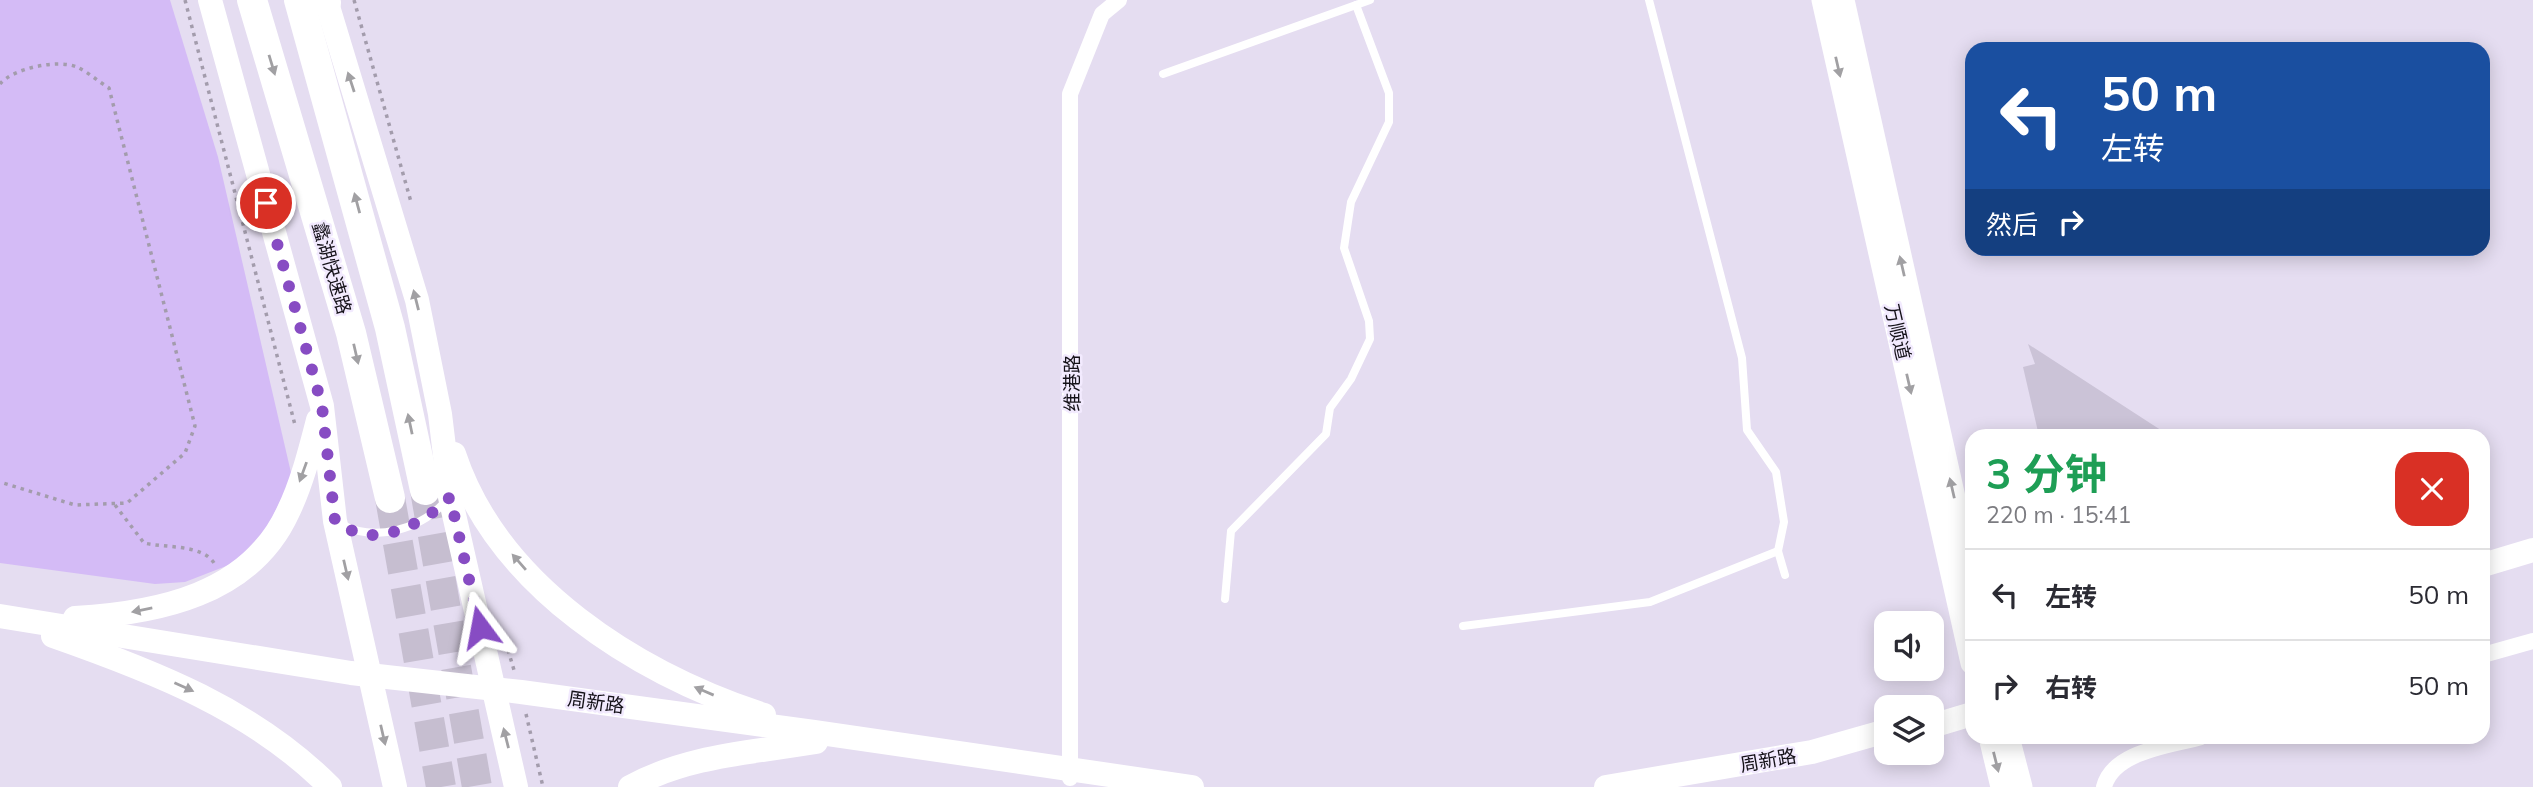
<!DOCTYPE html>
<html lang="zh">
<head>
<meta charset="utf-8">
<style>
	body { margin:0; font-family:Mulish,"Noto Sans SC",sans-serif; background:#f2f2f3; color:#2b2b33; height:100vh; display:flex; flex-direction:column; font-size:26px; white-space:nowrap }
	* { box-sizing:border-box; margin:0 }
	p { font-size:23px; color:#7c7c81 }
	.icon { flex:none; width:38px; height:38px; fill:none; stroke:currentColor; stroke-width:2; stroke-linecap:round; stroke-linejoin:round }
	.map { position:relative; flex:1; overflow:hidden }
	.side { position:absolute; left:1965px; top:429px; width:525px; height:315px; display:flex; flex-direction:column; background:#fff; border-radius:21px; box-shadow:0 4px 18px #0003 }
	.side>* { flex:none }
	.banner { position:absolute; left:1965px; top:42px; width:525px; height:214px; border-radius:21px; box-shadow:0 4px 18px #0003; background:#1a4fa0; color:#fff; overflow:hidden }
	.fabs { position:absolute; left:1874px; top:611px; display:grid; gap:14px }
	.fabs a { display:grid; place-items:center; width:70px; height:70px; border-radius:14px; background:#fff; box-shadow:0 4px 18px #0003; font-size:35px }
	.pin { position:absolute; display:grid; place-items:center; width:60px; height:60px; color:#fff; margin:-30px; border:4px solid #fff; border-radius:50%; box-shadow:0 2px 7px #0007 }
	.me { position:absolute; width:77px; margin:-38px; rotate:347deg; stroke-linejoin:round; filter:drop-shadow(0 0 5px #0008) }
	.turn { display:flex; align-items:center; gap:24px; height:147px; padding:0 21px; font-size:32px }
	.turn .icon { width:91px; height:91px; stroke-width:2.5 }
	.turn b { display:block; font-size:49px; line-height:60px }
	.then { display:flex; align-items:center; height:66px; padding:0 21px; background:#0003; gap:14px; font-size:26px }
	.round { display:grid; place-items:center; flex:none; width:74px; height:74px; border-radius:21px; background:#f2f2f3 }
	.overview { display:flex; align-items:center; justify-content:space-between; height:119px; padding:0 21px }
	h1 { font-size:42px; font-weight:700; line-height:52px; color:#1e9e55 }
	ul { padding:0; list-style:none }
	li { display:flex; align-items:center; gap:21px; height:91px; padding:0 21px; border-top:2px solid #e1e1e2 }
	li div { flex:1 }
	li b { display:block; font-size:26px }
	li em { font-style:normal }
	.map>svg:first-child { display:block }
</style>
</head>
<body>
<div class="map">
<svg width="2533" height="787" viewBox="0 0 2533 787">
	<rect width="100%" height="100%" fill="#e5ddf1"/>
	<polygon fill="#d4bbf6" points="0,0 170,0 218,157 292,477 267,528 234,563 185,582 155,584 0,563"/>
	<polygon fill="#cbc3d7" points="2028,344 2170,436 2039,436 2023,367 2035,364"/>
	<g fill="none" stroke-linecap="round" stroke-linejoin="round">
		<g stroke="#c6bed0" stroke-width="30" stroke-dasharray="30 15" stroke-linecap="butt">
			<polyline points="425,490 477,787"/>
			<polyline points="390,498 441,787"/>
		</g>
		<g stroke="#a39cac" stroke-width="3.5" stroke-dasharray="3.5 5" stroke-linecap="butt">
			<polyline points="185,0 295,425"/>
			<polyline points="354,0 411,202"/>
			<path d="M0 84C13 68 58 59 77 67 88 72 99 82 109 88L195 426 185 453 127 503 75 505 0 482"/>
			<path d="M115 505 144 543C164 548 202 544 214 563"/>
			<polyline points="508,650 514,670"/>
			<polyline points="526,714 543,787"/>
		</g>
		<g stroke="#fff" stroke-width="8">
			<polyline points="1649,0 1742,358 1747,430 1776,472 1784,522 1778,551 1785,575"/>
			<polyline points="1163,74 1370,0"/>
			<path d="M341 524C375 543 420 529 445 502"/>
			<polyline points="1225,599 1231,531 1326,434 1330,408 1351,379 1370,339 1369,321 1344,248 1351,202 1389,122 1389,93 1356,5"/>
			<polyline points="1463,626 1650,602 1778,551"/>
		</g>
		<g stroke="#fff" stroke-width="16">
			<polyline points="2483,655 2533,641"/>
			<polyline points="1070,778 1070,94 1102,14 1119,0"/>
			<path d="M2104 787C2113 751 2170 746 2201 737"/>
		</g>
		<g stroke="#fff" stroke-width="23">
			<polyline points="1823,0 1972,663"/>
			<polyline points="1843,0 1972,578"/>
			<polyline points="1990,737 2002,787"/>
			<polyline points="2008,737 2021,787"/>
		</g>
		<g stroke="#fff" stroke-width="24">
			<polyline points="210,0 322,406 335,521 395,787"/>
			<polyline points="326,0 417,300 440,414 450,497 516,787"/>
			<path d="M454 454C498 587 637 673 764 715"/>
			<polyline points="2483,565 2533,550"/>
			<polyline points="0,616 351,673 521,692 814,732 1192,787"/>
			<path d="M75 618C157 613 250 595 288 512 302 483 310 451 318 420"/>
			<path d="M53 636C153 671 254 710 330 787"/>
			<polyline points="1932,726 1972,714"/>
			<path d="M630 787C689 755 751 753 816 742"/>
			<polyline points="1606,787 1812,752 1886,731"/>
		</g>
		<g stroke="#fff" stroke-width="30">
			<polyline points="252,0 351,333 390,498"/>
			<polyline points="299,0 390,328 425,490"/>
			<polyline points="325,0 326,3"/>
		</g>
	</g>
	<defs><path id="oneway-solid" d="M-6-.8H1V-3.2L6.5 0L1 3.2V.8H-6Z" transform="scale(1.75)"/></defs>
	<g fill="#a1a0a3">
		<use href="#oneway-solid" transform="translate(272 65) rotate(73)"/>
		<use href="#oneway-solid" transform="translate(1838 67) rotate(77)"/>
		<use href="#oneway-solid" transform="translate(351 82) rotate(-108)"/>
		<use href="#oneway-solid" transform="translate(357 203) rotate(-105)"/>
		<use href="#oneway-solid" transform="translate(1902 266) rotate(-103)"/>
		<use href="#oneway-solid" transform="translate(416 300) rotate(-104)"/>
		<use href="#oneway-solid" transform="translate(356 354) rotate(77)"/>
		<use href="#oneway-solid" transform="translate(1909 384) rotate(77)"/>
		<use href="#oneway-solid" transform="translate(410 424) rotate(-102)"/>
		<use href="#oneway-solid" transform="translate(303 472) rotate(110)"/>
		<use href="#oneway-solid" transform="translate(1952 488) rotate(-103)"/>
		<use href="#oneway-solid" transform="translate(519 562) rotate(-131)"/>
		<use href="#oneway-solid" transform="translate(346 570) rotate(77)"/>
		<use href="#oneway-solid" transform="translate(142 610) rotate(169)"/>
		<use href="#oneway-solid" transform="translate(184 687) rotate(24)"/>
		<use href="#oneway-solid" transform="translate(704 691) rotate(-157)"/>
		<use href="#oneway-solid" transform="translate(383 735) rotate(77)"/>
		<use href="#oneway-solid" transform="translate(506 738) rotate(-104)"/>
		<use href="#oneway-solid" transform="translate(1996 762) rotate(76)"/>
	</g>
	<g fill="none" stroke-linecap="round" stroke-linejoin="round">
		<path stroke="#874cc3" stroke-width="12" stroke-dasharray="0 21.6" d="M266 203 322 406 335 521C341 524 348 529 355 532 386 544 430 519 450 497L480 627"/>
	</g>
	<g text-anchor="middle" stroke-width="5" stroke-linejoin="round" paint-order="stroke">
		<g font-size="19" fill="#141118" stroke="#f2eafe">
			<text transform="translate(332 268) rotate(74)" y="7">蠡湖快速路</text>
			<text transform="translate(1898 332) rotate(77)" y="7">万顺道</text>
			<text transform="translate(1072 383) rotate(-90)" y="7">维港路</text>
			<text transform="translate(596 702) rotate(8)" y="7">周新路</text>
			<text transform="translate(1768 760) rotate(-10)" y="7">周新路</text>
		</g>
	</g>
</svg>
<div class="fabs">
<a><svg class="icon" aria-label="sound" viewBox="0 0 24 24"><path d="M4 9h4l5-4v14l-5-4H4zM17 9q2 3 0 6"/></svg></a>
<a><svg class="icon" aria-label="layers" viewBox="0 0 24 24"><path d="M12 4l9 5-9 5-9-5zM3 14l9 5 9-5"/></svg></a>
</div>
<div class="pin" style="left:266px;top:203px;background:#d93025"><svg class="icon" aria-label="arrive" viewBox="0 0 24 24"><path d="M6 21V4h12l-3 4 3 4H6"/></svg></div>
<svg class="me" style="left:480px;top:627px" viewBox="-20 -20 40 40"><path d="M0-17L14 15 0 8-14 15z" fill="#874cc3" stroke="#fff" stroke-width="4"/></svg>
<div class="banner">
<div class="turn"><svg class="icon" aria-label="left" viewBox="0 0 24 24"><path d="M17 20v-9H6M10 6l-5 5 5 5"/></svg><div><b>50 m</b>左转</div></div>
<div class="then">然后<svg class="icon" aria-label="right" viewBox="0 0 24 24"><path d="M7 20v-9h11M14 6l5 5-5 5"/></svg></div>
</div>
<section class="side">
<div class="overview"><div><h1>3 分钟</h1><p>220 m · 15:41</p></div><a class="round" style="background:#d93025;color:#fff"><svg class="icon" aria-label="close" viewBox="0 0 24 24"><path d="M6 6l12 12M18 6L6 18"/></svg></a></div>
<ul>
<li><svg class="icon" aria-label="left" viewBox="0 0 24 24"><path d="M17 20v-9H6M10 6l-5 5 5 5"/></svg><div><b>左转</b></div><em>50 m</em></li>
<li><svg class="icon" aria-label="right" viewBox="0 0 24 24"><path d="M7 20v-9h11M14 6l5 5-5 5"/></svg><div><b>右转</b></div><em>50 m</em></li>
</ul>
</section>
</div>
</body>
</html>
